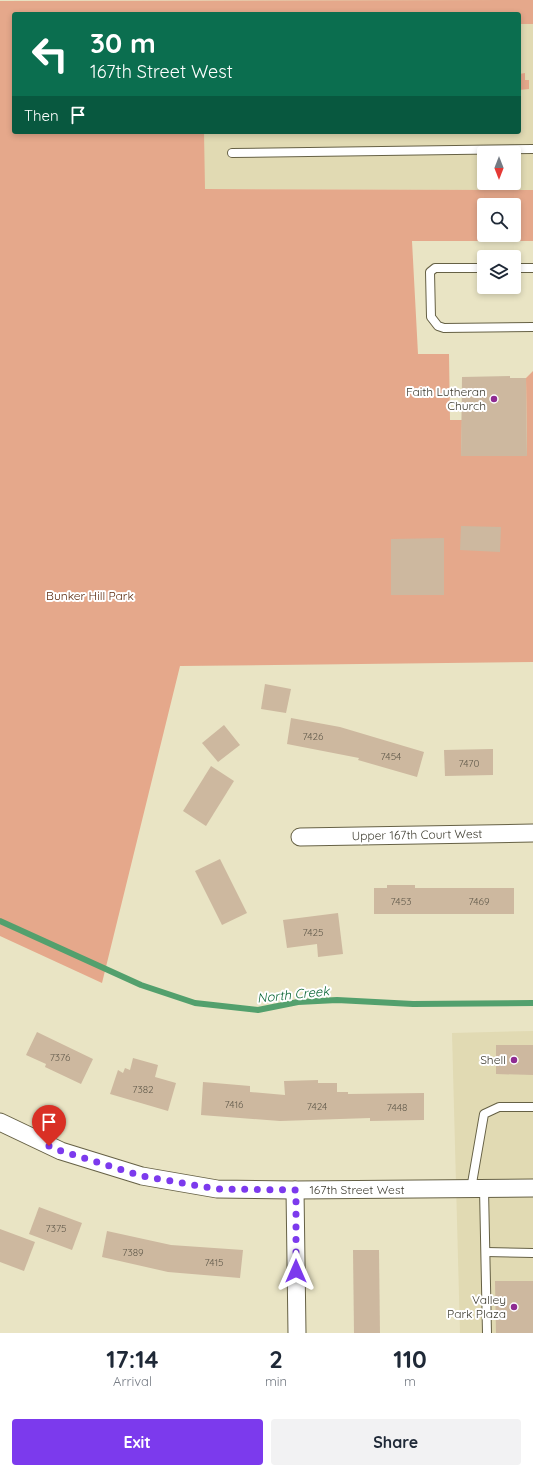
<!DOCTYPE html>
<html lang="en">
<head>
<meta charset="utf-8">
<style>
	body { margin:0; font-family:Quicksand,sans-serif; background:#f2f2f3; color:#1f2937; height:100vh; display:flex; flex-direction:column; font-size:15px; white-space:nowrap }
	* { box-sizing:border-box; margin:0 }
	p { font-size:13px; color:#747a83 }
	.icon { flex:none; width:22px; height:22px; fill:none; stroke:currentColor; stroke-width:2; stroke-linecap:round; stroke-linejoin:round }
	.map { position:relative; height:1333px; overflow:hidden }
	.panel { display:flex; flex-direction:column; background:#fff; flex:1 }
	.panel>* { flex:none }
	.banner { position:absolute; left:12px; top:12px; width:509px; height:122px; border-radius:4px; box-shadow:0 2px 6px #0003; background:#0b6e4f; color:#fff; overflow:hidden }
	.needle { width:26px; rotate:180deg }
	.tools { position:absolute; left:477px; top:146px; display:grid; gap:8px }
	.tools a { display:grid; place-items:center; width:44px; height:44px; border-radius:4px; background:#fff; box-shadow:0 2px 6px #0003; font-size:20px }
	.pin { position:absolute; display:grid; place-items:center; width:34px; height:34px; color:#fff; margin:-41px -17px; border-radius:50% 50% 50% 0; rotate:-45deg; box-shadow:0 0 4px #0007 }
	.pin .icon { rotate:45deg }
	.me { position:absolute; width:44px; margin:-22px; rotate:0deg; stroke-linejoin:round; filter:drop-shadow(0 0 3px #0008) }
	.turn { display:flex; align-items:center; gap:14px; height:84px; padding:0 12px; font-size:18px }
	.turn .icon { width:52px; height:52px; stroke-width:2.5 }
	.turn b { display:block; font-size:28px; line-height:34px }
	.then { display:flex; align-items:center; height:38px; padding:0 12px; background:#0003; gap:8px; font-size:15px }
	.eta { display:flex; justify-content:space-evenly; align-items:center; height:68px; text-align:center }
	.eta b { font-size:24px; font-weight:700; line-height:28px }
	.primary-button { display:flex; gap:8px; margin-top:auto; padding:8px 12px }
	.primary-button a { flex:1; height:46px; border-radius:4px; background:#7c3aed; color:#fff; font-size:16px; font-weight:700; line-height:46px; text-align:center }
	.primary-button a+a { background:#f2f2f3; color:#1f2937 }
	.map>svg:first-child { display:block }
</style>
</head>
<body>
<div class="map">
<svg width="533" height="1333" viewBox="0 0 533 1333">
	<rect width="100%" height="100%" fill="#e9e4c4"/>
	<g fill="#e1dab3" fill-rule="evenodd">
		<path d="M533 0V190L205 189 174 132H519V14H172V1ZM484 153H514V183H484Z"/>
		<polygon points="533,1031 533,1333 460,1333 452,1033"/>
	</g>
	<g fill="#e5a88b" fill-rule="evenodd">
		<path d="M533 0V24H519V14H14V132H204L205 189 533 190V241H412L418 354H449L450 420H462L461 456H527L526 378 533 371V662L180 666 102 983 0 936V1ZM484 205H514V235H484Z"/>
		<polygon points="525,73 525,80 529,80 529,89 519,90 519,74"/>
	</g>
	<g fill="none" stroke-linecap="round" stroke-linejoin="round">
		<polyline stroke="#53a06d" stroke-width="6" points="0,921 141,985 195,1003 258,1010 298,1002 337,1000 413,1004 533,1003"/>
	</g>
	<g fill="#cdb89f">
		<polygon points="510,376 510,378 526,378 527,456 461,456 462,377"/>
		<polygon points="461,526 501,527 500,552 460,550"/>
		<polygon points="444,538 444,595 391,595 391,539"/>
		<polygon points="265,684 291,689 286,713 261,709"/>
		<polygon points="291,718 340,727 424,752 417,777 358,760 359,758 287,744"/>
		<polygon points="224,725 240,745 218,762 202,743"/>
		<polygon points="493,749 493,775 445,776 444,750"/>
		<polygon points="211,766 234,781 206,826 183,811"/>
		<polygon points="220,859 247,913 222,925 195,871"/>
		<polygon points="387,885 415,885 415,888 514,888 514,914 374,914 374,888 387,888"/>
		<polygon points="338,913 343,954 318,957 317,944 287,948 283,920"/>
		<polygon points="37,1032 93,1059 81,1084 45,1067 46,1064 26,1055"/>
		<polygon points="496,1045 533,1045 533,1075 496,1074"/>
		<polygon points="133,1058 158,1065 155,1077 176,1083 168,1111 110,1094 118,1070 123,1073 125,1068 130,1070"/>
		<polygon points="318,1080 318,1083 337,1083 337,1092 348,1092 348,1094 424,1093 424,1120 370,1121 370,1118 280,1121 201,1115 203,1082 250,1086 250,1092 285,1095 284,1081"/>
		<polygon points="39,1207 82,1223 72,1250 29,1234"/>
		<polygon points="0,1229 35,1242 24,1271 0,1262"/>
		<polygon points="107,1231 171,1245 243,1250 240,1278 168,1272 102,1257"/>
		<polygon points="353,1250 379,1250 380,1333 354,1333"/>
		<polygon points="495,1281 533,1281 533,1333 496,1333"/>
	</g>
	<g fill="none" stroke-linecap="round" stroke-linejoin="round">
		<defs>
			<g id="service">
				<polyline points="232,153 533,149"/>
				<polyline points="484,268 435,268 430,272 431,317 438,326 444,328 533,327"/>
				<polyline points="514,268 533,268"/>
				<polyline points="471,1189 484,1114 499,1107 533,1107"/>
				<polyline points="484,1189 487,1333"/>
				<polyline points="486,1252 533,1253"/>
			</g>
			<g id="minor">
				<polyline points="300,837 533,833"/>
				<polyline points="0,1122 61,1151 142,1176 217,1189 295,1190 533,1188"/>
				<polyline points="295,1190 297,1333"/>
			</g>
		</defs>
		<use href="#service" stroke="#666145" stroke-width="10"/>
		<use href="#minor" stroke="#666145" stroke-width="19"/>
		<use href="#service" stroke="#fff" stroke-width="8"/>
		<use href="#minor" stroke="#fff" stroke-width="17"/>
	</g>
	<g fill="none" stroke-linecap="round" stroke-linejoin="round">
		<polyline stroke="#7c3aed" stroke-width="7" stroke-dasharray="0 12.6" points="49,1146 61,1151 142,1176 217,1189 296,1190 296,1271"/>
	</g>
	<g fill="#8f2b92" stroke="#fff" stroke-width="1.5">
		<circle cx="494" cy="399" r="4"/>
		<circle cx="514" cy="1060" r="4"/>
		<circle cx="514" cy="1307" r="4"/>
	</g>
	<g text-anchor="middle" stroke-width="4" stroke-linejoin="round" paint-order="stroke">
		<g font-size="10" fill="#625b4c">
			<text x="313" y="740">7426</text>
			<text x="391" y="760">7454</text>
			<text x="469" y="767">7470</text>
			<text x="401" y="905">7453</text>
			<text x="479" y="905">7469</text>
			<text x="313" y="936">7425</text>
			<text x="60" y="1061">7376</text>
			<text x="143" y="1093">7382</text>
			<text x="234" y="1108">7416</text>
			<text x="317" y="1110">7424</text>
			<text x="397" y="1111">7448</text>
			<text x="56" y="1232">7375</text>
			<text x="133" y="1256">7389</text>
			<text x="214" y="1266">7415</text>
		</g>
		<g font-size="12" fill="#3e3c30" stroke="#fff" text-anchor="end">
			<text x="486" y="396">Faith Lutheran<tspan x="486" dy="14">Church</tspan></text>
			<text x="506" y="1064">Shell</text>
			<text x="506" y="1304">Valley<tspan x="506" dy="14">Park Plaza</tspan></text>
		</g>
		<g font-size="12" fill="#5d2b0f" stroke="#fff">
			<text x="90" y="600">Bunker Hill Park</text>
		</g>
		<g font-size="12" fill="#3e3c30" stroke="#fff">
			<text transform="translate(417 835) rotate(-1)" y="4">Upper 167th Court West</text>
			<text x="357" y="1194">167th Street West</text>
		</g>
		<g font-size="13" font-style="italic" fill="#0a6636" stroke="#fff">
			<text transform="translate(293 994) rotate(-6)" y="5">North Creek</text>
		</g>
	</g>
</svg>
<div class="tools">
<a><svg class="needle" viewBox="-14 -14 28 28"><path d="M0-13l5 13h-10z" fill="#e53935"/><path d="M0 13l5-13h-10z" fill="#747a83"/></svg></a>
<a><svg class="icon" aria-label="search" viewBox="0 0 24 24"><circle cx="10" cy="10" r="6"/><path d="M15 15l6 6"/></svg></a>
<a><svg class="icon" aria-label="layers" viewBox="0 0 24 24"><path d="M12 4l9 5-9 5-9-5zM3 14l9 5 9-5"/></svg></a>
</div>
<div class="pin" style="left:49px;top:1146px;background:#d93025"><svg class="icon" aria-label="arrive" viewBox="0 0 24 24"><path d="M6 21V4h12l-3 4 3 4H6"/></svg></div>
<svg class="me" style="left:296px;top:1271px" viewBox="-20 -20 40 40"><path d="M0-17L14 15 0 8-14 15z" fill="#7c3aed" stroke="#fff" stroke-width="4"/></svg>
<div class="banner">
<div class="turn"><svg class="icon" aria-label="left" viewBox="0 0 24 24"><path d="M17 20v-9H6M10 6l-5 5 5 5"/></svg><div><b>30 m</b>167th Street West</div></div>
<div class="then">Then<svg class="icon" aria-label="arrive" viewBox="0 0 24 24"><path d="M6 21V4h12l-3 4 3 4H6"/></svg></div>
</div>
</div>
<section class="panel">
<div class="eta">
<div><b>17:14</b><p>Arrival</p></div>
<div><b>2</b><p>min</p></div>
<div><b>110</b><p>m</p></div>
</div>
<div class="primary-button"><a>Exit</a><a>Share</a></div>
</section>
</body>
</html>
